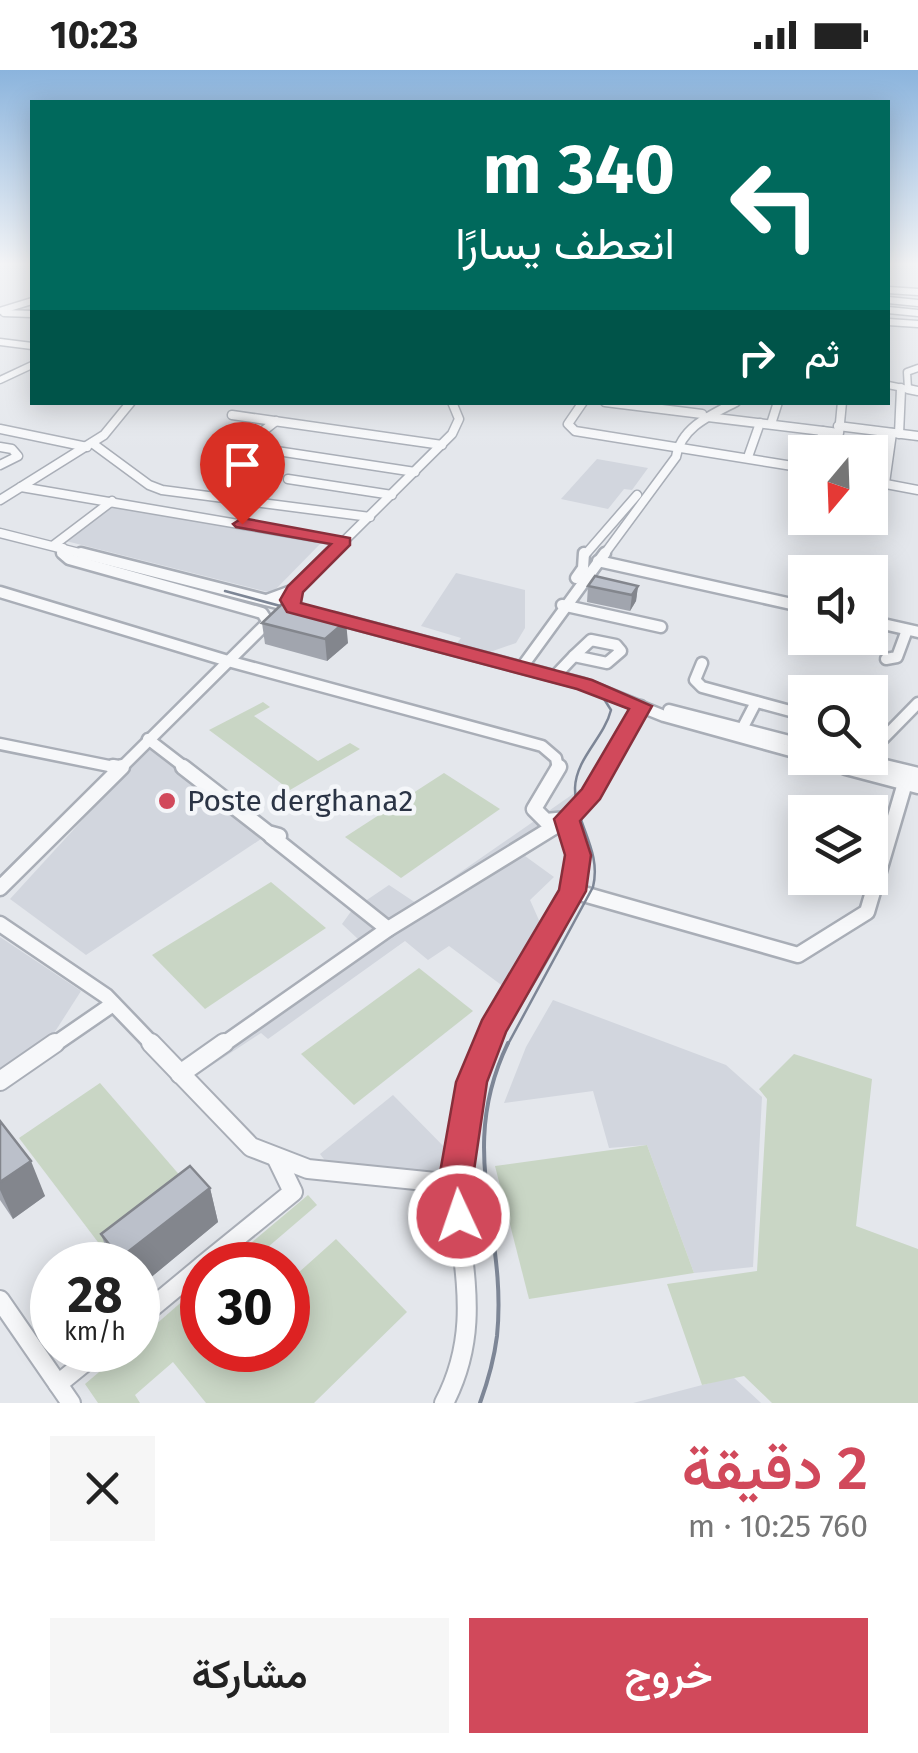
<!DOCTYPE html>
<html lang="ar">
<head>
<meta charset="utf-8">
<style>
	body { margin:0; font-family:"Fira Sans",Vazirmatn,sans-serif; background:#f6f6f6; color:#222; direction:rtl; height:100vh; display:flex; flex-direction:column; font-size:38px; white-space:nowrap }
	* { box-sizing:border-box; margin:0 }
	p { font-size:32px; color:#767676 }
	.icon { flex:none; width:55px; height:55px; fill:none; stroke:currentColor; stroke-width:2; stroke-linecap:round; stroke-linejoin:round }
	.map { position:relative; height:1333px; overflow:hidden; direction:ltr }
	.sheet { display:flex; flex-direction:column; background:#fff; flex:1 }
	.sheet>* { flex:none }
	.top-card { position:absolute; left:30px; top:30px; width:860px; height:305px; border-radius:0px; box-shadow:0 5px 25px #0003; direction:rtl; background:#00695c; color:#fff; overflow:hidden }
	.needle { width:65px; rotate:199deg }
	.controls { position:absolute; left:788px; top:365px; display:grid; gap:20px }
	.controls a { display:grid; place-items:center; width:100px; height:100px; border-radius:0px; background:#fff; box-shadow:0 5px 25px #0003; font-size:50px }
	.speed { position:absolute; left:30px; top:1172px; display:flex; gap:20px; font-size:50px; font-weight:700; text-align:center }
	.speed>* { display:grid; place-content:center; width:130px; height:130px; border-radius:50%; background:#fff; box-shadow:0 5px 25px #0003; line-height:1 }
	.speed small { font-size:25px; font-weight:400 }
	.speed .limit { border:15px solid #d22; background:#fff; color:#111 }
	.pin { position:absolute; display:grid; place-items:center; width:85px; height:85px; color:#fff; margin:-102px -42px; border-radius:50% 50% 50% 0; rotate:-45deg; box-shadow:0 0 10px #0007 }
	.pin .icon { rotate:45deg }
	.me { position:absolute; width:110px; margin:-55px; rotate:357deg; stroke-linejoin:round; filter:drop-shadow(0 0 8px #0008) }
	.turn { display:flex; align-items:center; gap:35px; height:210px; padding:0 50px; font-size:45px }
	.turn .icon { width:130px; height:130px; stroke-width:2.5 }
	.turn b { display:block; font-size:70px; line-height:85px }
	.then { display:flex; align-items:center; height:95px; padding:0 50px; background:#0003; gap:20px; font-size:38px }
	.round { display:grid; place-items:center; flex:none; width:105px; height:105px; border-radius:0px; background:#f6f6f6 }
	.head { display:flex; align-items:center; justify-content:space-between; height:170px; padding:0 50px }
	h1 { font-size:60px; font-weight:600; line-height:75px; color:#d1495b }
	.action { display:flex; gap:20px; margin-top:auto; padding:20px 50px }
	.action a { flex:1; height:115px; border-radius:0px; background:#d1495b; color:#fff; font-size:40px; font-weight:600; line-height:115px; text-align:center }
	.action a+a { background:#f6f6f6; color:#222 }
	.status { display:flex; justify-content:space-between; align-items:center; height:70px; padding:0 50px; background:#fff; direction:ltr }
	.status svg { height:28px; fill:currentColor }
	.map>svg:first-child { display:block }
</style>
</head>
<body>
<div class="status"><b>10:23</b><svg viewBox="0 0 49 12"><path d="M0 12V9h3v3zM5 12V6h3v6zM10 12V3h3v9zM15 12V0h3v12zM26 1h20v11H26zM47 4h2v5h-2z"/></svg></div>
<div class="map">
<svg width="918" height="1333" viewBox="0 0 918 1333">
	<rect width="100%" height="100%" fill="#e4e7ec"/>
	<g fill="#d2d6de">
		<polygon points="597,389 648,398 632,420 624,419 608,439 561,429"/>
		<polygon points="112,434 322,472 272,523 62,470"/>
		<polygon points="456,503 525,520 525,558 516,573 490,582 457,573 461,568 421,556"/>
		<polygon points="630,642 646,646 597,734 588,744 525,786 554,807 530,830 542,857 504,917 449,876 428,890 405,871 268,969 261,963 200,1003 186,990 359,870 342,854 352,840 389,815 416,833 586,715"/>
		<polygon points="150,676 261,769 86,885 10,829"/>
		<polygon points="0,867 81,921 49,971 0,1004"/>
		<polygon points="553,930 726,995 762,1027 753,1197 694,1203 647,1075 609,1078 593,1021 504,1033 526,977"/>
		<polygon points="393,1025 455,1088 436,1107 330,1097 320,1084"/>
		<polygon points="733,1307 761,1333 633,1333"/>
	</g>
	<g fill="#c9d6c5">
		<polygon points="263,632 270,637 254,646 318,691 350,673 360,679 290,720 209,660"/>
		<polygon points="444,703 500,739 401,808 345,767"/>
		<polygon points="271,812 326,858 205,939 152,885"/>
		<polygon points="419,898 473,941 354,1035 301,984"/>
		<polygon points="794,984 872,1009 856,1156 918,1179 918,1333 772,1333 744,1306 702,1315 667,1214 757,1201 767,1029 759,1019"/>
		<polygon points="100,1013 195,1123 110,1188 19,1068"/>
		<polygon points="647,1075 694,1203 529,1229 495,1096"/>
		<polygon points="308,1125 317,1135 247,1195 225,1195"/>
		<polygon points="336,1169 407,1242 314,1333 206,1333 173,1292 135,1325 140,1333 98,1333 85,1314 125,1280 138,1280 138,1270 202,1214 202,1280 288,1280 288,1212"/>
	</g>
	<g fill="none" stroke-linecap="round" stroke-linejoin="round">
		<defs>
			<g id="minor-far4">
				<polyline points="888,220 918,222"/>
				<polyline points="888,230 918,233"/>
				<polyline points="888,240 918,243"/>
				<polyline points="0,241 32,231"/>
				<polyline points="4,243 32,244"/>
				<polyline points="888,252 918,254"/>
				<polyline points="0,272 32,276"/>
				<polyline points="0,310 32,295"/>
				<polyline points="888,315 918,321"/>
				<polyline points="908,319 907,302 918,298"/>
				<polyline points="901,321 901,317"/>
			</g>
			<g id="minor-far3">
				<polyline points="908,319 918,321"/>
				<polyline points="583,332 568,354 575,361 805,398"/>
				<polyline points="605,332 702,344"/>
				<polyline points="232,345 442,375"/>
				<polyline points="708,347 839,363 842,332"/>
				<polyline points="771,354 778,332"/>
				<polyline points="838,356 918,366"/>
				<polyline points="0,359 87,377"/>
				<polyline points="899,364 901,319"/>
				<polyline points="92,373 149,415 162,420 370,447"/>
				<polyline points="238,375 415,402"/>
				<polyline points="244,376 276,351"/>
				<polyline points="0,377 12,379 18,386 0,395"/>
				<polyline points="817,382 823,361"/>
				<polyline points="748,387 760,353"/>
				<polyline points="288,409 392,425"/>
				<polyline points="870,411 918,420"/>
				<polyline points="885,413 892,363"/>
				<polyline points="21,417 344,472"/>
				<polyline points="0,430 104,365 131,332"/>
				<polyline points="0,463 91,486"/>
				<polyline points="54,475 112,431"/>
				<polyline points="63,478 65,486"/>
				<polyline points="329,486 452,364 459,349 452,332"/>
				<polyline points="584,486 637,425"/>
				<path d="M603 486 676 387C681 357 711 345 736 332"/>
			</g>
			<g id="minor-far2">
				<polyline points="62,483 69,489 262,543 268,552 120,699"/>
				<polyline points="81,483 297,538"/>
				<polyline points="598,491 805,537"/>
				<polyline points="576,508 583,498 584,483"/>
				<polyline points="0,522 228,591 542,676 556,688 558,699"/>
				<polyline points="267,530 294,520 331,483"/>
				<polyline points="562,535 661,557"/>
				<polyline points="334,548 584,614 664,646 805,685"/>
				<polyline points="870,551 918,562"/>
				<polygon points="591,570 616,575 621,581 607,593 574,586"/>
				<polyline points="886,589 897,587 907,560"/>
				<polyline points="702,593 695,610 702,617 805,645"/>
				<polyline points="522,597 605,483"/>
				<polyline points="555,606 574,586"/>
				<polyline points="669,640 805,675"/>
				<polyline points="742,659 756,632"/>
				<polyline points="148,669 187,699"/>
				<polyline points="0,674 119,698"/>
				<polyline points="870,682 918,633"/>
				<polyline points="814,688 856,699"/>
				<polyline points="851,688 895,699"/>
				<polyline points="605,699 641,636"/>
			</g>
			<g id="minor-far1">
				<polyline points="113,697 119,698"/>
				<polyline points="183,697 268,763 279,766"/>
				<polyline points="559,697 534,739 546,751 567,749"/>
				<polyline points="846,697 918,716"/>
				<polyline points="885,697 918,705"/>
				<polyline points="271,766 388,859"/>
				<polyline points="0,818 122,697"/>
				<polyline points="573,821 798,885 867,842 905,713"/>
				<polyline points="0,854 106,926 154,976"/>
				<polyline points="52,976 113,934"/>
				<polyline points="221,976 388,859 567,749 591,724 607,697"/>
				<path d="M487 976C512 928 579 839 578 786 578 774 571 761 567 749"/>
			</g>
			<g id="minor">
				<polyline points="151,973 251,1077 308,1099 455,1114"/>
				<polyline points="180,1004 224,973"/>
				<polyline points="0,1011 55,973"/>
				<polyline points="203,1195 293,1122 277,1089"/>
				<polyline points="0,1230 71,1333"/>
				<polyline points="138,1249 202,1196"/>
				<polyline points="58,1314 100,1280"/>
				<path d="M444 1333C484 1256 460 1195 456 1115 454 1066 466 1016 488 973"/>
			</g>
		</defs>
		<use href="#minor-far4" stroke="#a9aeb7" stroke-width="9"/>
		<use href="#minor-far3" stroke="#a9aeb7" stroke-width="11"/>
		<use href="#minor-far2" stroke="#a9aeb7" stroke-width="15"/>
		<use href="#minor-far1" stroke="#a9aeb7" stroke-width="19"/>
		<use href="#minor" stroke="#a9aeb7" stroke-width="22"/>
		<use href="#minor-far4" stroke="#f7f8fa" stroke-width="6"/>
		<use href="#minor-far3" stroke="#f7f8fa" stroke-width="8"/>
		<use href="#minor-far2" stroke="#f7f8fa" stroke-width="10"/>
		<use href="#minor-far1" stroke="#f7f8fa" stroke-width="14"/>
		<use href="#minor" stroke="#f7f8fa" stroke-width="18"/>
		<path stroke="#7d8696" stroke-width="2.5" d="M225 521 587 619 604 629 611 640C604 668 576 688 575 718 575 754 602 780 593 817L507 976"/>
		<path stroke="#7d8696" stroke-width="4" d="M480 1333C488 1311 494 1290 497 1266 508 1158 455 1083 508 973"/>
	</g>
	<g fill="#a1a5ae">
		<polygon points="588,516 638,516 636,531 630,541 587,532"/>
		<polygon points="262,553 348,573 327,591 265,574"/>
		<polygon points="0,1051 45,1126 13,1149 0,1130"/>
		<polygon points="210,1118 218,1152 138,1218 138,1195 112,1195 101,1164"/>
	</g>
	<g fill="#83868d">
		<polygon points="638,516 636,531 630,541 632,525"/>
		<polygon points="346,551 348,573 327,591 325,569"/>
		<polygon points="31,1091 45,1126 13,1149 0,1120 0,1112"/>
		<polygon points="210,1118 218,1152 138,1218 138,1195 122,1195 120,1188"/>
	</g>
	<g fill="#bbc0ca" stroke="#83868d" stroke-width="2.5">
		<polygon points="595,506 638,516 632,525 588,516"/>
		<polygon points="282,534 346,551 325,569 262,553"/>
		<polygon points="0,1051 31,1091 0,1112"/>
		<polygon points="190,1096 210,1118 120,1188 101,1164"/>
	</g>
	<linearGradient id="sky" x2="0" y2="1"><stop stop-color="#8bb4dd"/><stop offset="0.51" stop-color="#f3f4f6"/><stop offset="1" stop-color="#f3f4f6" stop-opacity="0"/></linearGradient>
	<rect width="918" height="380" fill="url(#sky)"/>
	<polygon fill="#d1495b" stroke="#882f3b" stroke-width="2.5" points="242,448 350,468 350,475 303,522 301,533 592,610 652,636 600,729 580,751 591,785 586,821 506,962 487,1012 472,1114 477,1146 472,1158 459,1162 447,1158 438,1114 456,1012 482,950 559,820 565,785 554,749 582,719 629,639 577,619 287,542 280,530 288,516 331,474 236,457 233,454"/>
	<circle fill="#d1495b" stroke="#f4f6f9" stroke-width="4" cx="167" cy="731" r="10"/>
	<g text-anchor="middle" stroke-width="9" stroke-linejoin="round" paint-order="stroke">
		<g font-size="30" fill="#2b3445" stroke="#f4f6f9" text-anchor="start">
			<text x="187" y="741">Poste derghana2</text>
		</g>
	</g>
</svg>
<div class="controls">
<a><svg class="needle" viewBox="-14 -14 28 28"><path d="M0-13l5 13h-10z" fill="#e53935"/><path d="M0 13l5-13h-10z" fill="#767676"/></svg></a>
<a><svg class="icon" aria-label="sound" viewBox="0 0 24 24"><path d="M4 9h4l5-4v14l-5-4H4zM17 9q2 3 0 6"/></svg></a>
<a><svg class="icon" aria-label="search" viewBox="0 0 24 24"><circle cx="10" cy="10" r="6"/><path d="M15 15l6 6"/></svg></a>
<a><svg class="icon" aria-label="layers" viewBox="0 0 24 24"><path d="M12 4l9 5-9 5-9-5zM3 14l9 5 9-5"/></svg></a>
</div>
<div class="speed"><div>28<small>km/h</small></div><div class="limit">30</div></div>
<div class="pin" style="left:242px;top:454px;background:#d93025"><svg class="icon" aria-label="arrive" viewBox="0 0 24 24"><path d="M6 21V4h12l-3 4 3 4H6"/></svg></div>
<svg class="me" style="left:459px;top:1146px" viewBox="-20 -20 40 40"><circle r="17" fill="#d1495b" stroke="#fff" stroke-width="3"/><path d="M0-11L8 9 0 5-8 9z" fill="#fff"/></svg>
<div class="top-card">
<div class="turn"><svg class="icon" aria-label="left" viewBox="0 0 24 24"><path d="M17 20v-9H6M10 6l-5 5 5 5"/></svg><div><b>340 m</b>انعطف يسارًا</div></div>
<div class="then">ثم<svg class="icon" aria-label="right" viewBox="0 0 24 24"><path d="M7 20v-9h11M14 6l5 5-5 5"/></svg></div>
</div>
</div>
<section class="sheet">
<div class="head"><div><h1>2 دقيقة</h1><p>760 m · 10:25</p></div><a class="round"><svg class="icon" aria-label="close" viewBox="0 0 24 24"><path d="M6 6l12 12M18 6L6 18"/></svg></a></div>
<div class="action"><a>خروج</a><a>مشاركة</a></div>
</section>
</body>
</html>
